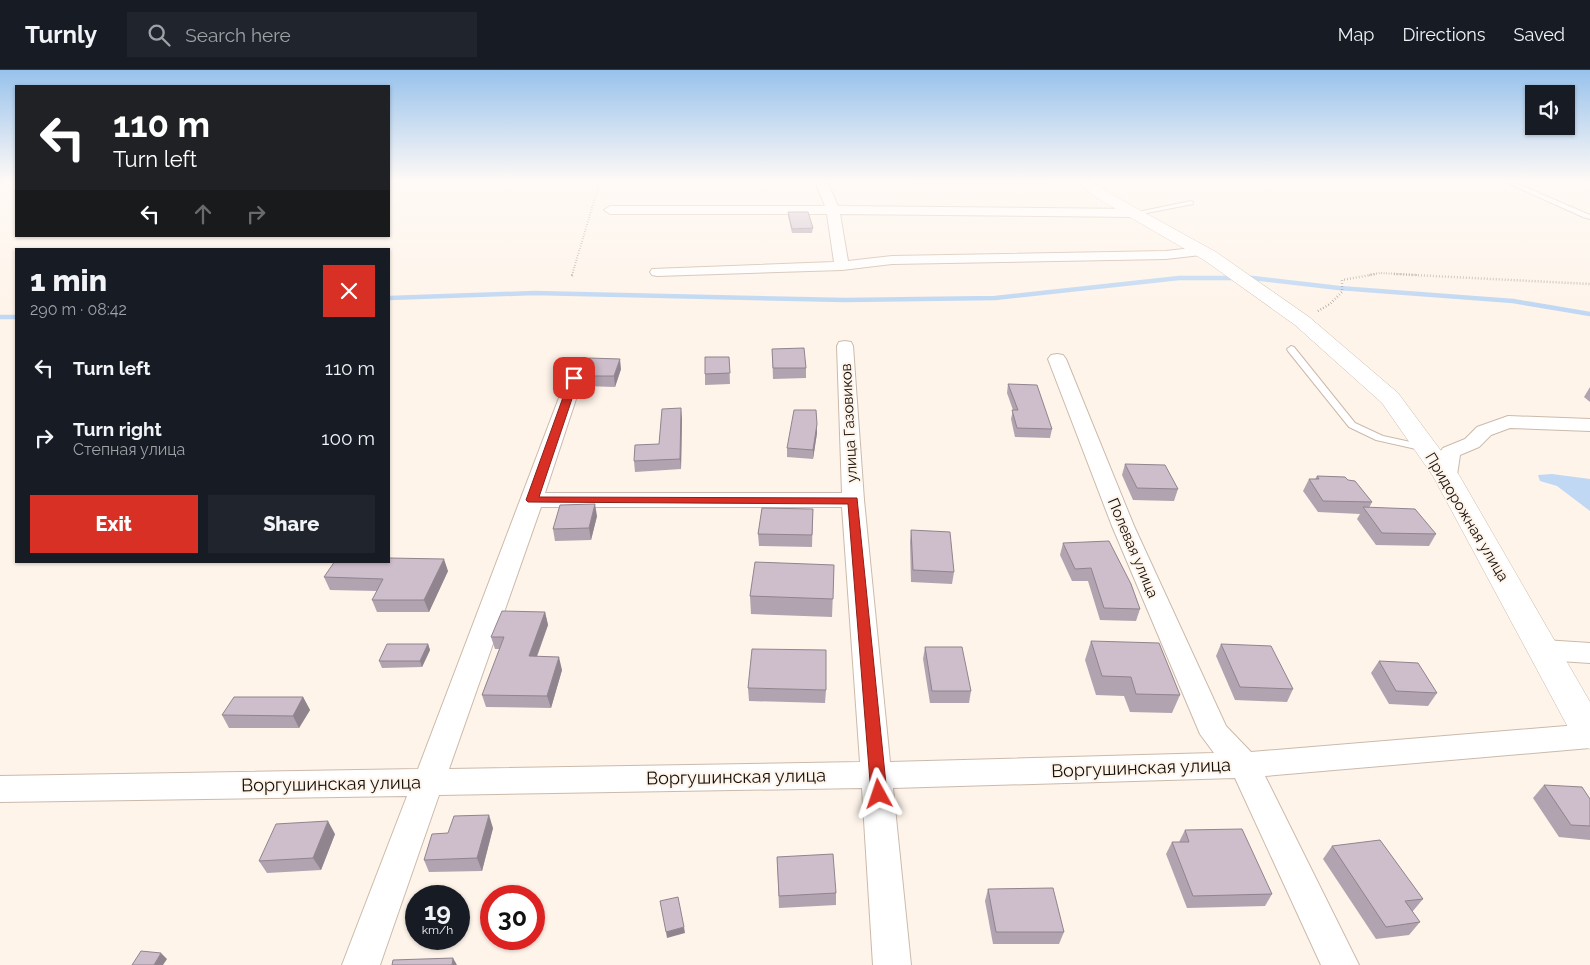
<!DOCTYPE html>
<html lang="en">
<head>
<meta charset="utf-8">
<style>
	body { margin:0; font-family:Raleway,sans-serif; background:#20242c; color:#f1f3f6; height:100vh; display:flex; flex-direction:column; font-size:19px; white-space:nowrap }
	* { box-sizing:border-box; margin:0 }
	p { font-size:16px; color:#9ea1a6 }
	.icon { flex:none; width:28px; height:28px; fill:none; stroke:currentColor; stroke-width:2; stroke-linecap:round; stroke-linejoin:round }
	.map { position:relative; flex:1; overflow:hidden }
	.drawer { position:absolute; left:15px; top:178px; width:375px; height:315px; display:flex; flex-direction:column; background:#171b24; border-radius:0px; box-shadow:0 1px 4px #0004 }
	.drawer>* { flex:none }
	.top-card { position:absolute; left:15px; top:15px; width:375px; height:152px; border-radius:0px; box-shadow:0 1px 4px #0004; background:#202124; color:#fff; overflow:hidden }
	.buttons { position:absolute; left:1525px; top:15px; display:grid; gap:10px }
	.buttons a { display:grid; place-items:center; width:50px; height:50px; border-radius:0px; background:#171b24; box-shadow:0 1px 4px #0004; font-size:25px }
	.speed { position:absolute; left:405px; top:815px; display:flex; gap:10px; font-size:25px; font-weight:700; text-align:center }
	.speed>* { display:grid; place-content:center; width:65px; height:65px; border-radius:50%; background:#171b24; box-shadow:0 1px 4px #0004; line-height:1 }
	.speed small { font-size:12px; font-weight:400 }
	.speed .limit { border:8px solid #d22; background:#fff; color:#111 }
	.pin { position:absolute; display:grid; place-items:center; width:42px; height:42px; color:#fff; margin:-21px; border-radius:10px; box-shadow:0 2px 8px #0006 }
	.me { position:absolute; width:55px; margin:-28px; rotate:355deg; stroke-linejoin:round; filter:drop-shadow(0 0 4px #0008) }
	.turn { display:flex; align-items:center; gap:18px; height:105px; padding:0 15px; font-size:22px }
	.turn .icon { width:65px; height:65px; stroke-width:2.5 }
	.turn b { display:block; font-size:35px; line-height:42px }
	.lanes { display:flex; align-items:center; height:48px; padding:0 15px; background:#0003; justify-content:center; gap:25px; direction:ltr }
	.lanes .off { opacity:.35 }
	.round { display:grid; place-items:center; flex:none; width:52px; height:52px; border-radius:0px; background:#20242c }
	.headline { display:flex; align-items:center; justify-content:space-between; height:85px; padding:0 15px }
	h1 { font-size:30px; font-weight:800; line-height:38px }
	.button { display:flex; gap:10px; margin-top:auto; padding:10px 15px }
	.button a { flex:1; height:58px; border-radius:0px; background:#d93025; color:#fff; font-size:20px; font-weight:800; line-height:58px; text-align:center }
	.button a+a { background:#20242c; color:#f1f3f6 }
	ul { padding:0; list-style:none }
	li { display:flex; align-items:center; gap:15px; height:70px; padding:0 15px }
	li div { flex:1 }
	li b { display:block; font-size:19px }
	li em { font-style:normal }
	header { display:flex; align-items:center; gap:30px; box-sizing:border-box; height:70px; padding:0 25px; background:#171b24; border-bottom:1px solid #363941 }
	header strong { font-size:24px }
	nav { display:flex; gap:28px; margin-inline-start:auto; font-size:18px }
	.search { width:350px; height:45px; background:#20242c; display:flex; align-items:center; gap:12px; box-sizing:border-box; padding:0 18px; border-radius:0px; color:#9ea1a6; font-size:19px }
	.map>svg:first-child { display:block }
</style>
</head>
<body>
<header>
<strong>Turnly</strong>
<div class="search"><svg class="icon" aria-label="search" viewBox="0 0 24 24"><circle cx="10" cy="10" r="6"/><path d="M15 15l6 6"/></svg>Search here</div>
<nav><a>Map</a><a>Directions</a><a>Saved</a></nav>
</header>
<div class="map">
<svg width="1590" height="895" viewBox="0 0 1590 895">
	<rect width="100%" height="100%" fill="#fef4ea"/>
	<polygon fill="#fee7d1" points="896,111 1043,111 1045,115 897,112"/>
	<polygon fill="#c0d8f3" points="1552,404 1590,409 1590,441 1557,416 1540,411 1538,405"/>
	<g fill="none" stroke-linecap="round" stroke-linejoin="round">
		<polyline stroke="#c0d8f3" stroke-width="4" points="0,112 4,111"/>
		<g stroke="#c0d8f3" stroke-width="4.5">
			<polyline points="389,228 534,223 845,230 995,228 1179,208 1253,208 1339,218 1513,231 1590,244"/>
			<polyline points="0,247 16,247"/>
		</g>
		<defs>
			<g id="service">
				<polygon points="1503,111 1511,111 1590,145 1590,149 1583,147"/>
				<polygon points="1191,131 1193,132 1193,134 1136,145 1133,143"/>
				<polygon points="1291,276 1294,277 1355,353 1383,366 1429,376 1430,378 1429,380 1425,381 1376,370 1349,357 1288,281 1287,279"/>
			</g>
			<g id="minor">
				<polygon points="815,111 827,111 838,136 1136,139 1142,143 1136,147 840,144 848,191 892,186 1166,181 1201,177 1208,181 1201,185 1166,189 892,194 842,200 657,206 652,205 650,202 652,199 834,192 827,144 610,144 604,140 610,136 825,136"/>
				<path d="M845 271 851 272 853 276 864 430 890 692 1214 683 1200 664 1112 456 1048 289 1051 285 1057 284 1063 285 1066 289 1134 456 1226 656 1251 682 1590 654V678L1265 706 1359 895H1321L1235 708 893 718 911 895H873L862 718 439 725 380 895H342L407 726 0 732V706L418 699 568 304 574 303 580 304 583 308 545 423H842L837 276 839 272ZM541 437H842L860 692 449 699Z"/>
				<polygon points="1508,346 1590,349 1590,361 1510,358 1491,365 1479,377 1460,385 1457,405 1453,409 1446,411 1439,409 1435,405 1440,382 1443,378 1465,369 1477,357"/>
				<polygon points="1544,570 1590,573 1590,593 1544,590 1535,587 1531,580 1535,573"/>
			</g>
			<polygon id="tertiary" points="1076,111 1092,111 1107,122 1216,182 1309,247 1398,323 1459,405 1590,632 1590,679 1577,674 1433,406 1382,333 1295,255 1204,190 1097,128"/>
		</defs>
		<use href="#service" stroke="#cbbaab" stroke-width="2"/>
		<use href="#minor" stroke="#cbbaab" stroke-width="2"/>
		<use href="#tertiary" stroke="#cbbaab" stroke-width="1"/>
		<g stroke="#89817a" stroke-width="2" stroke-dasharray="0.5 2" stroke-linecap="butt">
			<polyline points="572,205 600,111"/>
			<polyline points="1369,205 1380,203 1418,205"/>
		</g>
		<g stroke="#89817a" stroke-width="2.5" stroke-dasharray="0.5 2.5" stroke-linecap="butt">
			<polyline points="1394,204 1590,214"/>
			<polyline points="572,206 573,204"/>
			<polyline points="1318,241 1330,234 1342,222 1342,210 1376,204"/>
		</g>
		<use href="#service" fill="#fff" fill-rule="evenodd"/>
		<use href="#minor" fill="#fff" fill-rule="evenodd"/>
		<use href="#tertiary" fill="#fff" fill-rule="evenodd"/>
	</g>
	<g fill="#b1a3af">
		<polygon points="788,142 813,158 812,163 792,163 788,146"/>
		<polygon points="772,279 806,298 806,308 773,309"/>
		<polygon points="729,287 730,314 705,315 705,304"/>
		<polygon points="621,299 615,317 583,316 581,306"/>
		<polygon points="1008,314 1052,359 1050,368 1015,367 1011,349 1013,340 1007,323"/>
		<polygon points="1590,317 1590,332 1584,327"/>
		<polygon points="682,348 681,399 635,402 634,391 659,374"/>
		<polygon points="817,354 817,363 813,389 787,387 787,378"/>
		<polygon points="1125,394 1178,419 1174,431 1133,430 1122,405"/>
		<polygon points="1317,406 1348,410 1372,432 1369,438 1436,464 1429,476 1376,475 1357,449 1360,444 1318,442 1303,421 1309,409 1315,409"/>
		<polygon points="813,439 812,477 759,476 758,464"/>
		<polygon points="597,446 591,470 555,471 553,459"/>
		<polygon points="911,460 954,502 952,514 911,512 910,472"/>
		<polygon points="1063,473 1140,539 1136,551 1100,550 1088,511 1072,511 1060,485"/>
		<polygon points="834,495 832,547 751,544 750,526"/>
		<polygon points="448,501 429,542 377,542 372,530 377,521 330,520 324,507"/>
		<polygon points="545,542 548,555 537,587 562,600 551,638 486,637 482,625 500,579 495,579 491,567"/>
		<polygon points="1091,571 1180,625 1172,643 1130,642 1124,626 1096,625 1085,590"/>
		<polygon points="428,574 430,580 422,597 382,598 379,591"/>
		<polygon points="1221,574 1293,619 1287,632 1235,630 1216,586"/>
		<polygon points="925,577 971,621 969,633 930,633 923,589"/>
		<polygon points="1379,591 1437,623 1428,636 1389,634 1371,603"/>
		<polygon points="748,618 826,620 825,633 749,631"/>
		<polygon points="303,627 310,640 299,658 229,658 222,645"/>
		<polygon points="1544,715 1590,729 1590,770 1559,767 1533,728"/>
		<polygon points="493,758 482,801 429,802 424,790 448,763"/>
		<polygon points="1185,760 1272,824 1265,836 1187,838 1166,784 1172,772 1179,772"/>
		<polygon points="335,764 321,800 267,803 259,791"/>
		<polygon points="1332,776 1423,829 1413,841 1412,841 1420,852 1409,865 1376,869 1323,789"/>
		<polygon points="777,787 836,823 836,835 779,838"/>
		<polygon points="988,819 1064,862 1059,874 993,874 985,831"/>
	</g>
	<g fill="#90848e">
		<polygon points="620,289 621,299 615,317 614,306"/>
		<polygon points="681,338 682,348 681,399 680,389"/>
		<polygon points="817,354 817,363 813,389 813,380"/>
		<polygon points="595,434 597,446 591,470 589,458"/>
		<polygon points="444,489 448,501 429,542 424,530"/>
		<polygon points="545,542 548,555 532,599 529,586"/>
		<polygon points="428,574 430,580 422,597 420,591"/>
		<polygon points="559,587 562,600 551,638 547,626"/>
		<polygon points="303,627 310,640 299,658 293,646"/>
		<polygon points="489,745 493,758 482,801 477,788"/>
		<polygon points="328,751 335,764 321,800 313,788"/>
		<polygon points="684,857 685,863 667,868 666,862"/>
		<polygon points="161,883 167,889 163,895 154,895"/>
		<polygon points="453,888 457,895 452,895"/>
	</g>
	<g fill="#cebdcb" stroke="#90848e">
		<polygon points="788,142 808,142 813,158 792,159"/>
		<polygon points="804,278 806,298 773,298 772,279"/>
		<polygon points="705,287 729,287 730,303 705,304"/>
		<polygon points="589,288 620,289 614,306 581,306"/>
		<polygon points="1008,314 1037,315 1052,359 1017,358 1012,340 1018,340"/>
		<polygon points="681,338 680,389 634,391 635,375 659,374 662,339"/>
		<polygon points="794,340 816,340 817,354 813,380 787,378"/>
		<polygon points="1125,394 1165,395 1178,419 1137,418"/>
		<polygon points="1317,406 1345,407 1348,410 1355,411 1372,432 1323,431 1309,409 1319,409"/>
		<polygon points="595,434 589,458 553,459 560,435"/>
		<polygon points="1363,437 1415,439 1436,464 1382,463"/>
		<polygon points="762,438 813,439 812,465 758,464"/>
		<polygon points="911,460 950,462 954,502 913,500"/>
		<polygon points="1109,471 1131,514 1140,539 1104,538 1091,498 1075,499 1063,473"/>
		<polygon points="389,488 444,489 424,530 372,530 383,509 324,507 335,491 389,491"/>
		<polygon points="755,492 834,495 833,529 750,526"/>
		<polygon points="502,541 545,542 529,586 559,587 547,626 482,625 504,567 491,567"/>
		<polygon points="1091,571 1159,573 1180,625 1136,624 1131,607 1102,606"/>
		<polygon points="387,574 428,574 420,591 379,591"/>
		<polygon points="1221,574 1271,576 1293,619 1240,617"/>
		<polygon points="925,577 962,577 971,621 932,621"/>
		<polygon points="752,579 826,580 826,620 748,618"/>
		<polygon points="1379,591 1418,593 1437,623 1396,621"/>
		<polygon points="234,627 303,627 293,646 222,645"/>
		<polygon points="1544,715 1582,717 1590,729 1590,756 1571,755"/>
		<polygon points="489,745 477,788 424,790 432,764 448,763 454,746"/>
		<polygon points="328,751 313,788 259,791 276,754"/>
		<polygon points="1242,759 1272,824 1193,826 1172,772 1189,772 1185,760"/>
		<polygon points="1380,770 1423,829 1405,831 1420,852 1386,857 1332,776"/>
		<polygon points="833,784 836,823 779,826 777,787"/>
		<polygon points="1053,818 1064,862 996,862 988,819"/>
		<polygon points="678,827 684,857 666,862 660,831"/>
		<polygon points="141,881 161,883 154,895 132,895"/>
		<polygon points="453,888 452,895 392,895 393,890"/>
	</g>
	<linearGradient id="sky" x2="0" y2="1"><stop stop-color="#98c2ec"/><stop offset="0.47" stop-color="#fffaf6"/><stop offset="1" stop-color="#fffaf6" stop-opacity="0"/></linearGradient>
	<rect width="1590" height="236" fill="url(#sky)"/>
	<polygon fill="#d93025" stroke="#8d1f18" points="574,305 579,308 539,427 857,428 887,724 884,729 879,731 873,729 871,724 848,434 528,432 526,430 570,308"/>
	<g text-anchor="middle" stroke-width="4" stroke-linejoin="round" paint-order="stroke">
		<g font-size="15" fill="#150f0a" stroke="#fef4ea">
			<text transform="translate(849 353) rotate(-93)" y="5">улица Газовиков</text>
			<text transform="translate(1467 447) rotate(59)" y="5">Придорожная улица</text>
			<text transform="translate(1133 478) rotate(67)" y="5">Полевая улица</text>
		</g>
		<g font-size="18" fill="#150f0a" stroke="#fef4ea">
			<text transform="translate(1141 698) rotate(-2)" y="6">Воргушинская улица</text>
			<text transform="translate(736 707) rotate(-1)" y="6">Воргушинская улица</text>
			<text transform="translate(331 714) rotate(-1)" y="6">Воргушинская улица</text>
		</g>
	</g>
</svg>
<div class="buttons">
<a><svg class="icon" aria-label="sound" viewBox="0 0 24 24"><path d="M4 9h4l5-4v14l-5-4H4zM17 9q2 3 0 6"/></svg></a>
</div>
<div class="speed"><div>19<small>km/h</small></div><div class="limit">30</div></div>
<div class="pin" style="left:574px;top:308px;background:#d93025"><svg class="icon" aria-label="arrive" viewBox="0 0 24 24"><path d="M6 21V4h12l-3 4 3 4H6"/></svg></div>
<svg class="me" style="left:879px;top:724px" viewBox="-20 -20 40 40"><path d="M0-17L14 15 0 8-14 15z" fill="#d93025" stroke="#fff" stroke-width="4"/></svg>
<div class="top-card">
<div class="turn"><svg class="icon" aria-label="left" viewBox="0 0 24 24"><path d="M17 20v-9H6M10 6l-5 5 5 5"/></svg><div><b>110 m</b>Turn left</div></div>
<div class="lanes"><svg class="icon" aria-label="left" viewBox="0 0 24 24"><path d="M17 20v-9H6M10 6l-5 5 5 5"/></svg><svg class="icon off" aria-label="ahead" viewBox="0 0 24 24"><path d="M12 20V5M6 11l6-6 6 6"/></svg><svg class="icon off" aria-label="right" viewBox="0 0 24 24"><path d="M7 20v-9h11M14 6l5 5-5 5"/></svg></div>
</div>
<section class="drawer">
<div class="headline"><div><h1>1 min</h1><p>290 m · 08:42</p></div><a class="round" style="background:#d93025;color:#fff"><svg class="icon" aria-label="close" viewBox="0 0 24 24"><path d="M6 6l12 12M18 6L6 18"/></svg></a></div>
<ul>
<li><svg class="icon" aria-label="left" viewBox="0 0 24 24"><path d="M17 20v-9H6M10 6l-5 5 5 5"/></svg><div><b>Turn left</b></div><em>110 m</em></li>
<li><svg class="icon" aria-label="right" viewBox="0 0 24 24"><path d="M7 20v-9h11M14 6l5 5-5 5"/></svg><div><b>Turn right</b><p>Степная улица</p></div><em>100 m</em></li>
</ul>
<div class="button"><a>Exit</a><a>Share</a></div>
</section>
</div>
</body>
</html>
